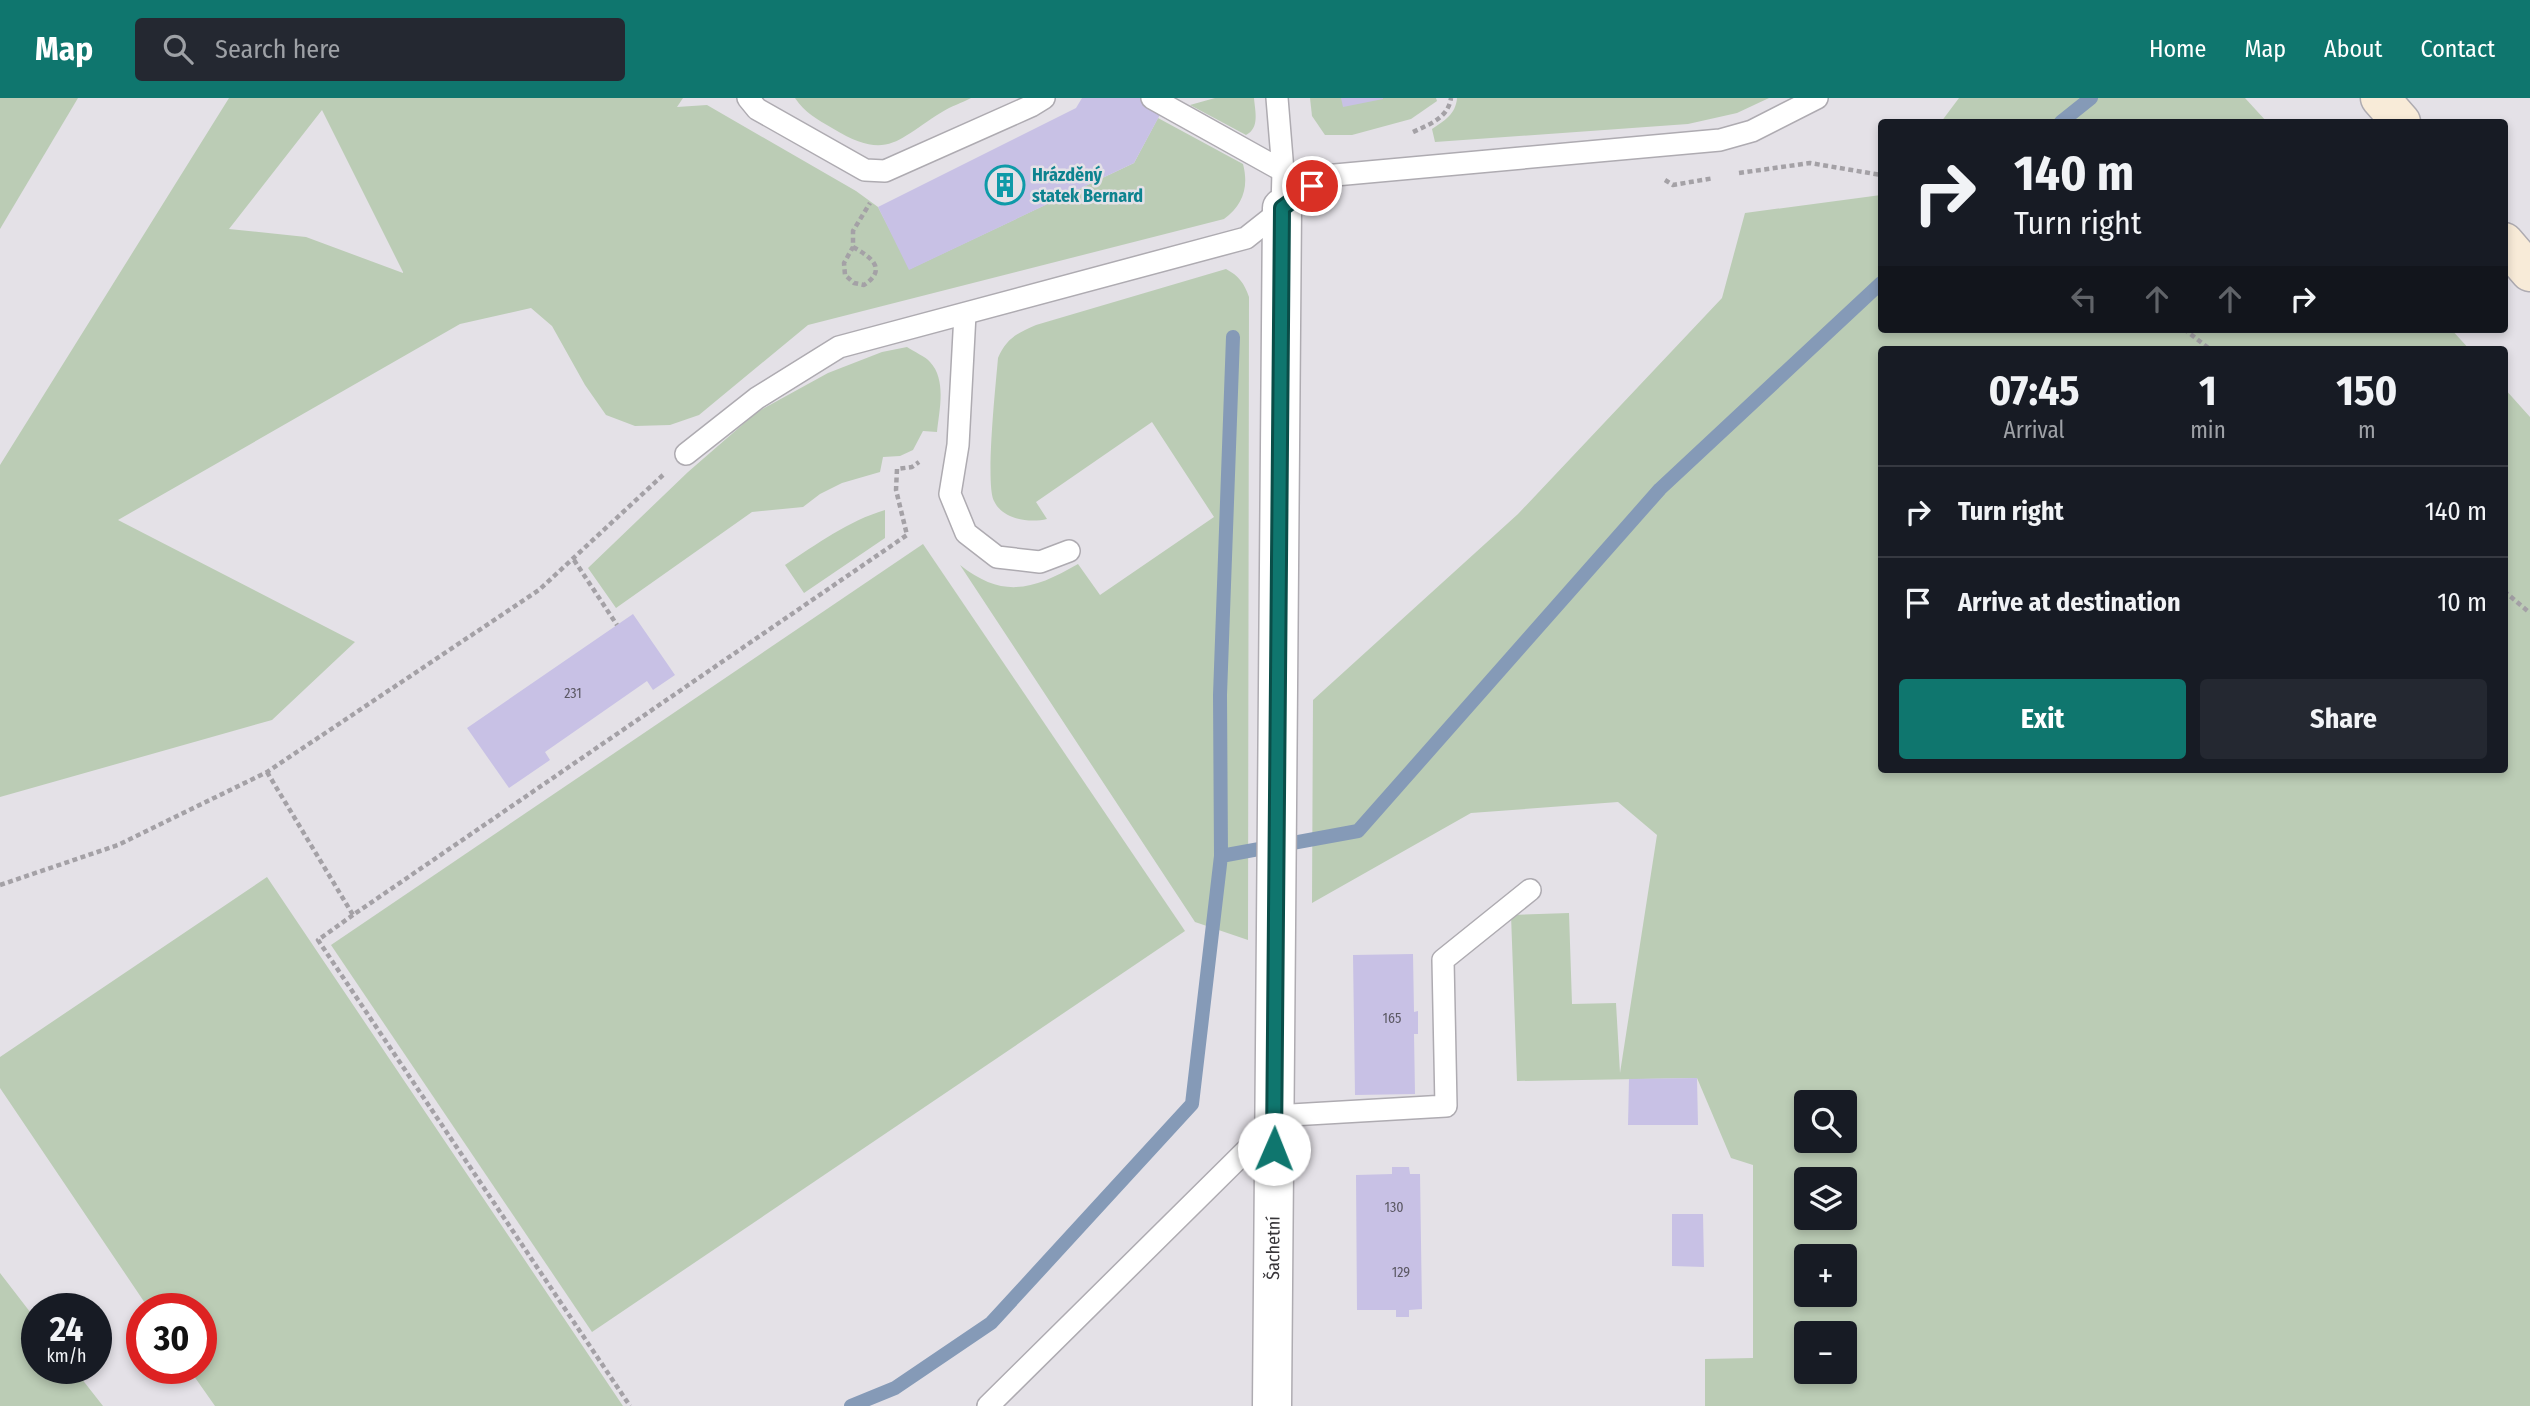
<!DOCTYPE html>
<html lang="en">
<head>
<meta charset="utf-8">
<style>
	body { margin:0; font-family:"Fira Sans Condensed",sans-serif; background:#242831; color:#f1f3f6; height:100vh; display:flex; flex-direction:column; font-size:26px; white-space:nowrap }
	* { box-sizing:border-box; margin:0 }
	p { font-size:23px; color:#9ea1a6 }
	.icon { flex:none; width:38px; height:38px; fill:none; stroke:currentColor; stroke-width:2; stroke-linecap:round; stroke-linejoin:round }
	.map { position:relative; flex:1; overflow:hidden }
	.drawer { position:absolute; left:1878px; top:248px; width:630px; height:427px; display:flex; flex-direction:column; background:#171b24; border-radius:7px; box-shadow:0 4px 10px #0003 }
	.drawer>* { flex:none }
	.top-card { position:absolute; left:1878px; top:21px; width:630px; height:214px; border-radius:7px; box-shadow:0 4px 10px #0003; background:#171b24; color:#f1f3f6; overflow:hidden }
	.buttons { position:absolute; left:1794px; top:992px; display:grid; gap:14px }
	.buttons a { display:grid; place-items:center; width:63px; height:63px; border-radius:7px; background:#171b24; box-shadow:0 4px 10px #0003; font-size:35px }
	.speed { position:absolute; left:21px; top:1195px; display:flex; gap:14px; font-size:35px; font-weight:700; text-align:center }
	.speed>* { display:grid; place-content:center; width:91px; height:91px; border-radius:50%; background:#171b24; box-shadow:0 4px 10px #0003; line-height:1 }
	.speed small { font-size:18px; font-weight:400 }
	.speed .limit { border:10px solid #d22; background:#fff; color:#111 }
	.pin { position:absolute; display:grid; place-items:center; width:60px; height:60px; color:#fff; margin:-30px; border:4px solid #fff; border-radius:50%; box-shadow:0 2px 7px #0007 }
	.me { position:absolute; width:77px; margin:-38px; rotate:1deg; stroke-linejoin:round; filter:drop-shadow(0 0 5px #0008) }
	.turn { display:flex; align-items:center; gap:24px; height:147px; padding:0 21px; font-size:32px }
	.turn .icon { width:91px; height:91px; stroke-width:2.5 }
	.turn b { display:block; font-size:49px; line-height:60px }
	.lanes { display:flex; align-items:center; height:66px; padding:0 21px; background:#0003; justify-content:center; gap:35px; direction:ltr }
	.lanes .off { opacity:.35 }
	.eta { display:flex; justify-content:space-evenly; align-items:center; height:119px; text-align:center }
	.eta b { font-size:42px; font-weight:700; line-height:49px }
	.action { display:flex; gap:14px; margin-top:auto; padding:14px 21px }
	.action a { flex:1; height:80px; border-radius:7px; background:#0f766e; color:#fff; font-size:28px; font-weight:700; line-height:80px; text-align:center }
	.action a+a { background:#242831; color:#f1f3f6 }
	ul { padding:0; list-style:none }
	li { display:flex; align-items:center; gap:21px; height:91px; padding:0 21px; border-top:2px solid #363941 }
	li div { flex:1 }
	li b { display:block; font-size:26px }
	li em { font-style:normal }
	header { display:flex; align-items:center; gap:42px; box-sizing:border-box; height:98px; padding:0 35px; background:#0f766e; color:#fff }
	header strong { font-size:33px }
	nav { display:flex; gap:38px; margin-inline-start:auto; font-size:24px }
	.search { width:490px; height:63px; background:#242831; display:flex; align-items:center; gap:18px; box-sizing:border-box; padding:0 24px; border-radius:7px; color:#9ea1a6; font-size:26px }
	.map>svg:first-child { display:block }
</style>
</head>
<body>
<header>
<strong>Map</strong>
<div class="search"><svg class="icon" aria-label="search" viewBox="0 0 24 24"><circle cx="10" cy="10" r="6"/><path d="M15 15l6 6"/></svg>Search here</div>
<nav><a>Home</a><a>Map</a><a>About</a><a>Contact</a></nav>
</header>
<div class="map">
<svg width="2530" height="1308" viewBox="0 0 2530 1308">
	<rect width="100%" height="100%" fill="#e4e1e7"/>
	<g fill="#bbccb5" fill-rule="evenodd">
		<polygon points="0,0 78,0 0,131"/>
		<path d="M229 0H683L677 9 707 7 856 93 878 109 910 171 1134 65 1158 20 1243 66C1249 89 1243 107 1224 121L808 227 699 317 670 327 635 328 606 317 585 287 552 228 531 210 460 226 118 422 355 544 272 622 0 699V367ZM322 12 403 174V175L306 139 229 131Z"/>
		<path d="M795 0H971C962 5 951 8 942 14 896 42 888 64 832 30 817 21 805 15 795 0Z"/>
		<path d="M1215 0H1254C1255 13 1260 30 1246 37L1190 7Z"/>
		<polygon points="1310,0 1436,0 1437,3 1411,21 1352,37 1325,37 1312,18"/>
		<path d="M1457 0H1769L1737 15 1688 26 1435 44 1432 31C1444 23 1456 16 1457 0Z"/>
		<polygon points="1959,0 2245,0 2267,24 1941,24"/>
		<path d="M1881 97V231H2451L2470 252H1881V672H2504V290L2530 319V1308H1705V1261L1753 1260V1067L1731 1060 1697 980 1517 983 1511 817 1569 815 1572 906 1616 905 1620 975 1657 737 1618 704 1471 715 1312 805 1313 602 1518 416 1722 200 1745 115ZM1806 1004H1844V1043H1806ZM1806 1082H1844V1120H1806ZM1806 1158H1844V1197H1806ZM1806 1236H1844V1274H1806Z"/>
		<path d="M1226 171C1239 178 1244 185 1249 199L1248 842 1195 824 960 467C1003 501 1033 492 1078 466L1100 497 1214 419 1152 324 1036 404 1047 421C1030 425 1003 422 994 403 985 386 996 285 998 260 1006 241 1017 235 1036 227Z"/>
		<path d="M907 249C914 254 925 258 930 264 947 282 939 313 937 334L923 333 913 352 900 358 883 359 880 374 842 385 820 396 803 409 752 414 616 510 588 470 688 374 757 314 828 275 882 254Z"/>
		<path d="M885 412V440L804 495 785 467C817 446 848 423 885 412Z"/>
		<polygon points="923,446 1185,833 592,1234 331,847"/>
		<polygon points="267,779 623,1308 215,1308 189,1271 201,1270 201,1211 149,1211 0,990 0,959"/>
		<polygon points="0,1175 37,1223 37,1270 74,1271 103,1308 0,1308"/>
	</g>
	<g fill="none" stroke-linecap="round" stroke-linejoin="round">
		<g stroke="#859ab7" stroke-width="14">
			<polyline points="2061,24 2091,0"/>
			<polyline points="1221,758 1220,597 1233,239"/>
			<polyline points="851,1308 895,1290 991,1225 1192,1006 1221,758 1358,733 1660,391 1881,185"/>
		</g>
	</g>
	<g fill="#c8c1e5">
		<polygon points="1082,0 1169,0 1134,65 909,172 878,109 1076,10"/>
		<polygon points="1341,0 1383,0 1383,1 1343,9"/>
		<polygon points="633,516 675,577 653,592 647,583 545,654 550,662 509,690 467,630"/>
		<polygon points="1413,856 1414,914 1418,913 1418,936 1414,936 1415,996 1355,997 1353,857"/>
		<polygon points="1697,980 1698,1027 1628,1027 1629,981"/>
		<polygon points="1392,1069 1409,1069 1410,1076 1420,1076 1422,1211 1409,1212 1409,1219 1396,1219 1396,1212 1357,1212 1356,1077 1392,1076"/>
		<polygon points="1672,1116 1703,1116 1704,1169 1672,1168"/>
	</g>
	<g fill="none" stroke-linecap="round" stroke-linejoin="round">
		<defs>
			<g id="lane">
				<polyline points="748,0 757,11 865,72 885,73 1031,8 1044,0"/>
				<polyline points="1152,0 1283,73"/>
				<polyline points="1277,0 1283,73 1282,110"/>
				<polyline points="965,216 958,347 950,396 966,435 997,459 1040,464 1069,453"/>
				<polyline points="686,356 757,300 839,249 1246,140 1324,78 1720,42 1752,33 1817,0"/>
				<polyline points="1274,1018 1446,1008 1443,862 1530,792"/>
				<polyline points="988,1308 1274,1025"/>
			</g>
			<g id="street">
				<path id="s1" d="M1272 1308 1282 110"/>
			</g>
			<g id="secondary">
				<polyline points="2380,0 2401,24"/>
				<polyline points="2504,144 2530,174"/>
			</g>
		</defs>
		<use href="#lane" stroke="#aeabb1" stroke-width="24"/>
		<use href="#street" stroke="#aeabb1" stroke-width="41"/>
		<use href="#secondary" stroke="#aeabb1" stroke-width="41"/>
		<g stroke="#a4a1a6" stroke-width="4.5" stroke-dasharray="5 3.5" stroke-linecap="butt">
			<path d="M1413 34C1430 26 1448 20 1451 0"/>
			<polyline points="1739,75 1810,65 1881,77"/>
			<polyline points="1665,82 1673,87 1714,80"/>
			<path d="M853 149C871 159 888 171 864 187L854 185 845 177 844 165 853 149V133L870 105"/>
			<polyline points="2184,231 2211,252"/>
			<polyline points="574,462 617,527"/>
			<polyline points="2504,493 2530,515"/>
			<polyline points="267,674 353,817 907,437 896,392 897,371 912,369 919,364"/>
			<polyline points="0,787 118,747 267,674 539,492 663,377"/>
			<polyline points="353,817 318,842 630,1308"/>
		</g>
		<use href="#lane" stroke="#fff" stroke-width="21"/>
		<use href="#street" stroke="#fff" stroke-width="38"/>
		<use href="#secondary" stroke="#f8ebd8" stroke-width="38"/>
	</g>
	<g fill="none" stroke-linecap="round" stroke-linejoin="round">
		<defs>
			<polyline id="route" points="1274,1051 1282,110 1312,88"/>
		</defs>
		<use href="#route" stroke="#0a4d48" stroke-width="18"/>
		<use href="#route" stroke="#0f766e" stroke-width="12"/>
	</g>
	<defs>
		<symbol id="building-ring" viewBox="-11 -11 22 22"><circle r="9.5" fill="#e4e1e7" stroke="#0f9aa8" stroke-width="1.5"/><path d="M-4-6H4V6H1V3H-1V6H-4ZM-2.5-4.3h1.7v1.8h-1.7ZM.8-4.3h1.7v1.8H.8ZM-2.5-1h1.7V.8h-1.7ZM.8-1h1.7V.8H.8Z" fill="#0f9aa8"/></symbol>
	</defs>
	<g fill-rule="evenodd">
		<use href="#building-ring" x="983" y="65" width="44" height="44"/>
	</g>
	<g text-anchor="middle" stroke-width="5" stroke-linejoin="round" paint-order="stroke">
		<g font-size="14" fill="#5b5863">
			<text x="573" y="600">231</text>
			<text x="1392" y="925">165</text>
			<text x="1394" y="1114">130</text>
			<text x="1401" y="1179">129</text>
		</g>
		<g font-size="18" font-weight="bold" fill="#0d838f" stroke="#e4e1e7" text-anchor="start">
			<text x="1032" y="83">Hrázděný<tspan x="1032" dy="21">statek Bernard</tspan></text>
		</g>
		<g font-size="18" fill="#373538" stroke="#e4e1e7">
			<text dy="6" stroke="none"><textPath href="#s1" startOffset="158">Šachetní</textPath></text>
		</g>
	</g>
</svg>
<div class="buttons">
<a><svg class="icon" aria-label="search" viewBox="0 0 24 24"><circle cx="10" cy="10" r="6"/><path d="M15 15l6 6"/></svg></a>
<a><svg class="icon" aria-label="layers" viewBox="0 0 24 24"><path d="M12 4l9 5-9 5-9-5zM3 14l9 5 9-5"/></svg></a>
<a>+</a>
<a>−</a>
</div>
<div class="speed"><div>24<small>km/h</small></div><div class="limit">30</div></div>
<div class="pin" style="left:1312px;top:88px;background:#d93025"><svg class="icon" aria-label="arrive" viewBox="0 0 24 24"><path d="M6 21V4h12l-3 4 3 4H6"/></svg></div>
<svg class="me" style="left:1274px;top:1051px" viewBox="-20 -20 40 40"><circle r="19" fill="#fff"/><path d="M0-13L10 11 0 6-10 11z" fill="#0f766e"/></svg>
<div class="top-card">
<div class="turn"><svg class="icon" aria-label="right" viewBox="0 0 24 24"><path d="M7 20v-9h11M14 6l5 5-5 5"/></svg><div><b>140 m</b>Turn right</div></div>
<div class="lanes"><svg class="icon off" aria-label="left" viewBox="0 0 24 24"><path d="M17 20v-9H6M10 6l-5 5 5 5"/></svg><svg class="icon off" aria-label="ahead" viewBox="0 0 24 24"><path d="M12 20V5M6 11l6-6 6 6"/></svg><svg class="icon off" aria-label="ahead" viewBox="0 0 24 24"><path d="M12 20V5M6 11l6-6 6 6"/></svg><svg class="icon" aria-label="right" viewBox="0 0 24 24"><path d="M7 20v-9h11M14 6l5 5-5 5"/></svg></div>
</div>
<section class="drawer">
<div class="eta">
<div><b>07:45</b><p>Arrival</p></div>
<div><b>1</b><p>min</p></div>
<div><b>150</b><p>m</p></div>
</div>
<ul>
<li><svg class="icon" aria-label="right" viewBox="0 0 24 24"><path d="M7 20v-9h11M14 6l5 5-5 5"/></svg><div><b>Turn right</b></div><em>140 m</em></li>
<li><svg class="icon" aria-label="arrive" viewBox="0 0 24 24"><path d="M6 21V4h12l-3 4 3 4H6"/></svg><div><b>Arrive at destination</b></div><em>10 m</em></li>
</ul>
<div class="action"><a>Exit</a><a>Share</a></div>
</section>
</div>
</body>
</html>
